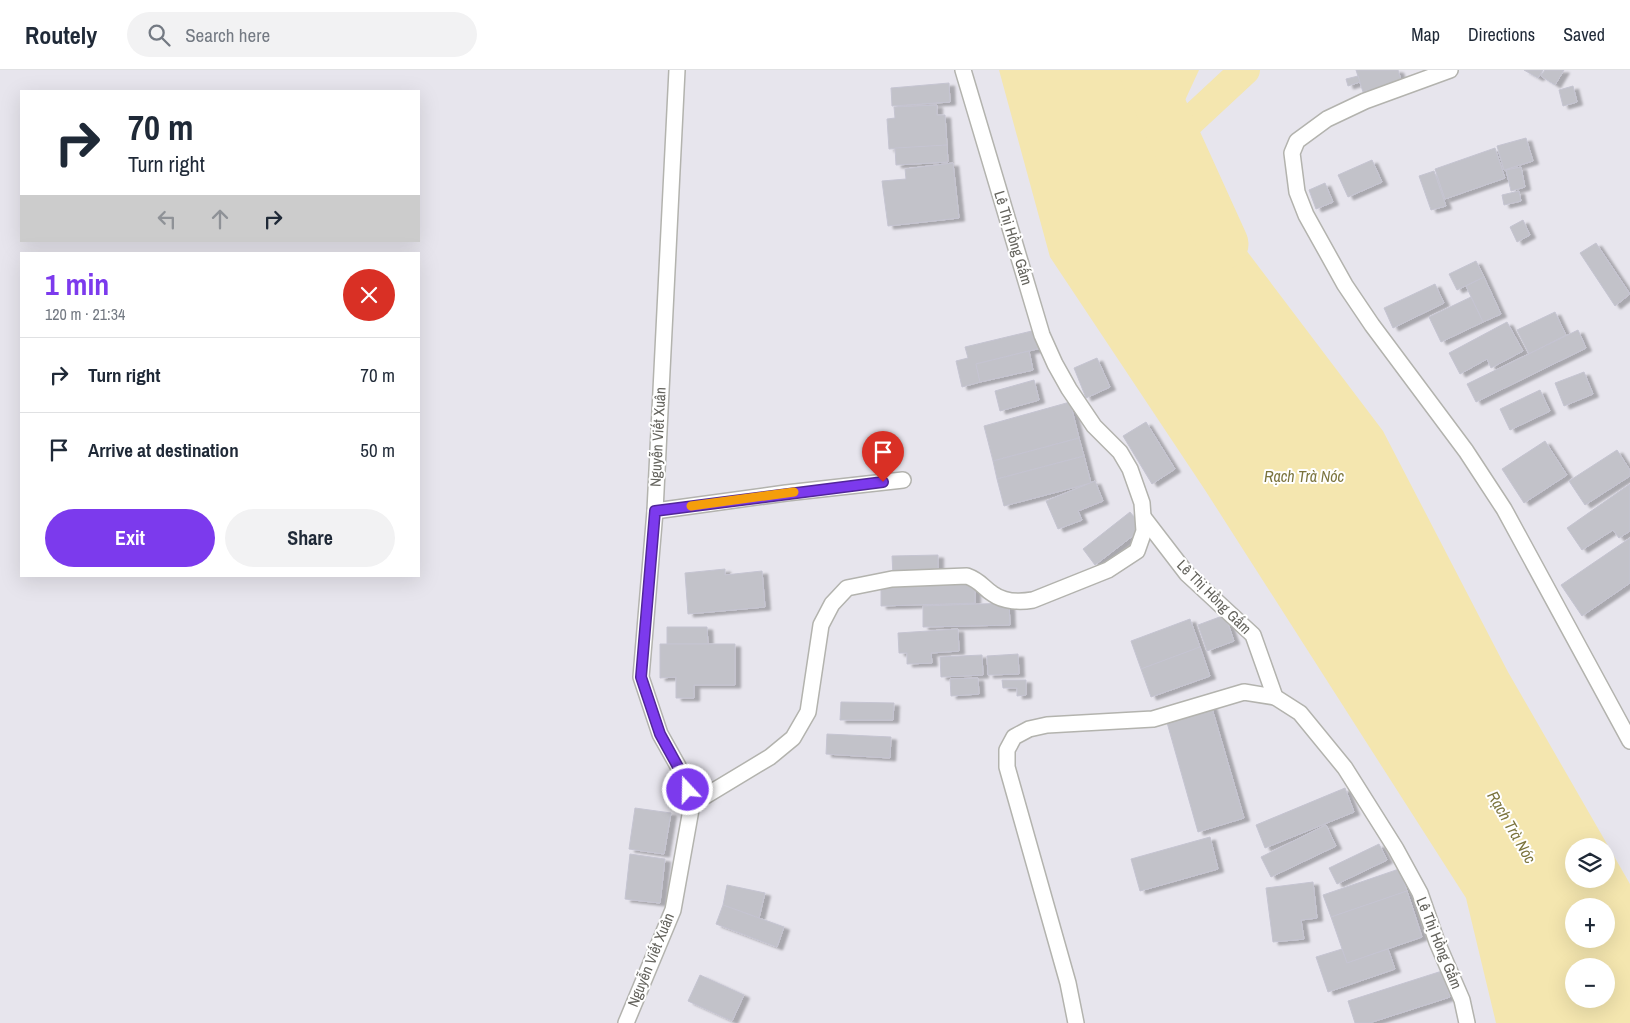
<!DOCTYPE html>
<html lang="en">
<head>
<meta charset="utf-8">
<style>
	body { margin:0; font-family:"Archivo Narrow",sans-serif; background:#f2f2f3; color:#1f2937; height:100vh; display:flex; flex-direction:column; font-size:19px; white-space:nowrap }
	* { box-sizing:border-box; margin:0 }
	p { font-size:16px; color:#747a83 }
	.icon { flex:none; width:28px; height:28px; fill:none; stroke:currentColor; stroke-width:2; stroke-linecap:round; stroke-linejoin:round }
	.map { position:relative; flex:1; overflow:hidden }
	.side { position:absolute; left:20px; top:182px; width:400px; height:325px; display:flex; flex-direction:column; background:#fff; border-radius:0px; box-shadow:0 5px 20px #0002 }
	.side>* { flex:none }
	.guide { position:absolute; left:20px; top:20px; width:400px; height:152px; border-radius:0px; box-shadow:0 5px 20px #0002; background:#fff; color:#1f2937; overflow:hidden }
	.fabs { position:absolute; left:1565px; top:768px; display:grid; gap:10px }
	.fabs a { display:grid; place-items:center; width:50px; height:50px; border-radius:50%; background:#fff; box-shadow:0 5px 20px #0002; font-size:25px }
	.pin { position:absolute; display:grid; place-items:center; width:42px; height:42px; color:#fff; margin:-51px -21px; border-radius:50% 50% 50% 0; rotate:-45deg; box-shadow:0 0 5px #0007 }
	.pin .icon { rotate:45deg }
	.me { position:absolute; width:55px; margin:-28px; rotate:339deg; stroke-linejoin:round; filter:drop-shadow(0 0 4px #0008) }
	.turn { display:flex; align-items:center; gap:18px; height:105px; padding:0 25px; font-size:22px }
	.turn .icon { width:65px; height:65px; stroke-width:2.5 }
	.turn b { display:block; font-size:35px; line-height:42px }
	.lanes { display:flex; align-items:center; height:48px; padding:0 25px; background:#0003; justify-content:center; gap:25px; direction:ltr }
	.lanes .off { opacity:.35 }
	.round { display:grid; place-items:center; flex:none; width:52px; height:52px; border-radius:26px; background:#f2f2f3 }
	.overview { display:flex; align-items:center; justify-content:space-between; height:85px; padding:0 25px }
	h1 { font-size:30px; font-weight:700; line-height:38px; color:#7c3aed }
	.action { display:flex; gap:10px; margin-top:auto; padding:10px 25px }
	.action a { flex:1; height:58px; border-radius:30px; background:#7c3aed; color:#fff; font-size:20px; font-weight:700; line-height:58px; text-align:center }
	.action a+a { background:#f2f2f3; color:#1f2937 }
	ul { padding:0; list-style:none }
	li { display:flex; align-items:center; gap:15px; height:75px; padding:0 25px; border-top:1px solid #e0e1e3 }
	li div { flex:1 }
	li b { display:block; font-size:19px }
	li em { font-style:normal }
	header { display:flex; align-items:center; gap:30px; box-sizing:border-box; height:70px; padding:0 25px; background:#fff; border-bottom:1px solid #e0e1e3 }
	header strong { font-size:24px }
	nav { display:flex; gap:28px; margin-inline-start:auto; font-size:18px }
	.search { width:350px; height:45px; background:#f2f2f3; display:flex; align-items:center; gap:12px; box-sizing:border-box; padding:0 18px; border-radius:28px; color:#747a83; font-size:19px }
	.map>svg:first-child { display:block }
</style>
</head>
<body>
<header>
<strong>Routely</strong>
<div class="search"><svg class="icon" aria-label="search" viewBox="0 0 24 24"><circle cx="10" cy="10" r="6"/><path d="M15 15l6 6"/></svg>Search here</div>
<nav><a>Map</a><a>Directions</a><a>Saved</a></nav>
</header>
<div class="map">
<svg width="1630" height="953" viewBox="0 0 1630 953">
	<defs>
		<filter id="shadow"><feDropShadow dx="5.5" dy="3" stdDeviation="1" flood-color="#0004"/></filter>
	</defs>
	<rect width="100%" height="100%" fill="#e7e5ed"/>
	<path fill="#f4e6af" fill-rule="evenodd" d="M999 0H1199L1181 39 1159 65 1383 361 1508 602 1630 814V953H1496L1466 828 1205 420 1050 187ZM1574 776H1606V809H1574ZM1574 836H1606V869H1574ZM1574 896H1606V929H1574Z"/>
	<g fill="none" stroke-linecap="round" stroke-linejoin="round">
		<polyline stroke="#f4e6af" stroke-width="30" points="1174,66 1245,0"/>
		<polyline stroke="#f4e6af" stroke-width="51" points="1144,0 1223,174"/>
	</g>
	<g fill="#c2c2c9" stroke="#c5c4d1" filter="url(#shadow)">
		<polygon points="1356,0 1398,0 1401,10 1363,22"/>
		<polygon points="1524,0 1543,0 1538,8"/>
		<polygon points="1545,0 1564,0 1555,15 1541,6"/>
		<polygon points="1358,6 1360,12 1348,16 1346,9"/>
		<polygon points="949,13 950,32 892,36 891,18"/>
		<polygon points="1573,16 1577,32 1563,36 1559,20"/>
		<polygon points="937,35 937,45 945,45 947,75 889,79 887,49 895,48 894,37"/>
		<polygon points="1526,68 1533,91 1504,100 1497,76"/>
		<polygon points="947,75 948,92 896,95 895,78"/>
		<polygon points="1495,78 1505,108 1445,129 1435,99"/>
		<polygon points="1372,90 1382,112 1348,127 1338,105"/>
		<polygon points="953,93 959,148 888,156 882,111 906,109 905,99"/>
		<polygon points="1521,97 1525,117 1511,121 1506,100"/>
		<polygon points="1434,101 1446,136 1431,140 1419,106"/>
		<polygon points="1325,113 1333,132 1316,139 1309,120"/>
		<polygon points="1519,121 1521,131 1504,135 1502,125"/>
		<polygon points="1523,150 1530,165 1517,172 1510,157"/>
		<polygon points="1596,173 1630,224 1615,236 1580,183"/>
		<polygon points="1476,191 1484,207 1457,220 1449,204"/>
		<polygon points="1484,207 1501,244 1483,252 1466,216"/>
		<polygon points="1435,214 1444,233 1393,258 1384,238"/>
		<polygon points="1471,227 1483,252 1441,272 1429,247"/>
		<polygon points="1555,242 1566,265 1529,284 1517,260"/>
		<polygon points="1507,252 1523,281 1491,298 1487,289 1460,304 1449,283"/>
		<polygon points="1036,260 1041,278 976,294 980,312 962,317 956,291 968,288 965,277"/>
		<polygon points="1578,260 1586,278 1476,332 1467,314"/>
		<polygon points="1029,281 1033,300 980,312 976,294"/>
		<polygon points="1097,288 1110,317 1086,328 1074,298"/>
		<polygon points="1584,302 1593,324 1564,336 1555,313"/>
		<polygon points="1034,310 1039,330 1000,341 995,321"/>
		<polygon points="1540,320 1550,341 1510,360 1500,339"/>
		<polygon points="1070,332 1079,368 993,391 984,356"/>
		<polygon points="1146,352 1175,399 1152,414 1123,366"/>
		<polygon points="1079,368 1084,386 997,409 993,391"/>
		<polygon points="1545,371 1567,405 1524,433 1502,399"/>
		<polygon points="1617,380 1630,400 1630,406 1585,435 1569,411"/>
		<polygon points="1084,386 1091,413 1004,436 997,409"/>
		<polygon points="1095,411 1103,431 1078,441 1082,450 1058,459 1046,431"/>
		<polygon points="1630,414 1630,461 1619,468 1613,460 1582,480 1567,458"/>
		<polygon points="1130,442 1143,458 1095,495 1083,479"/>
		<polygon points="1630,468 1630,513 1582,546 1561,515"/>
		<polygon points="938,485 938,505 893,506 892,486"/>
		<polygon points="725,499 725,505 762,501 765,537 688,544 685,503"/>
		<polygon points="975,510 975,533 881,536 881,513"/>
		<polygon points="1009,533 1010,555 923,557 923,536"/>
		<polygon points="1225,545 1234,571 1207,581 1198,555"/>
		<polygon points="1190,549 1200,577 1141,599 1131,571"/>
		<polygon points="667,557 707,557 708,574 667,574"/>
		<polygon points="958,559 959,581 931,583 932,593 907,594 907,583 899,583 898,563"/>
		<polygon points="660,574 735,574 735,615 694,615 694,628 676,628 676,607 660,608"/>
		<polygon points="1200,577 1210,606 1151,627 1141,599"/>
		<polygon points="1018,584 1019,604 988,605 987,586"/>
		<polygon points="982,585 983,605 941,607 940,587"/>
		<polygon points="978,608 979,624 951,626 950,609"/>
		<polygon points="1002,610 1026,610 1026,625 1017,626 1017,618 1003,618"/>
		<polygon points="841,632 894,633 893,650 840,650"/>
		<polygon points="1211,635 1244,748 1198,762 1166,649"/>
		<polygon points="827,664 891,667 890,688 826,684"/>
		<polygon points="1345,718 1354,742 1265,778 1256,755"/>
		<polygon points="635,738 671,743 664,784 629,779"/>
		<polygon points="1326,755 1336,776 1271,807 1261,787"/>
		<polygon points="1210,767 1218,799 1140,821 1131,789"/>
		<polygon points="1379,774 1387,790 1337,814 1329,798"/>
		<polygon points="630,784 665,789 660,833 625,829"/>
		<polygon points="1399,799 1407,821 1331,847 1323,825"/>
		<polygon points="1313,812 1317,848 1301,850 1304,869 1273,872 1266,818"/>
		<polygon points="727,815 765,823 759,848 723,835"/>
		<polygon points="1407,821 1422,867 1347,893 1331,847"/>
		<polygon points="723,835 784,857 777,877 716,854"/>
		<polygon points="1342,879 1347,893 1388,879 1395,899 1328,922 1316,887"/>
		<polygon points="1442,901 1450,927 1369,953 1355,953 1348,931"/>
		<polygon points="700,905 744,925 732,951 688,931"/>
	</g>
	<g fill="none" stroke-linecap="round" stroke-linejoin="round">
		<defs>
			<g id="minor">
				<polyline points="1450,0 1365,31 1327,49 1297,71 1292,83 1297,122 1306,145 1345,215 1372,255 1466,381 1504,439 1630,671"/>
				<polyline points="655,441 786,423 903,410"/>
				<polyline points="1144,448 1187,504 1253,565 1275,627 1300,643 1345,698 1396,779 1420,823 1437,872 1462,930 1467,953"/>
				<path d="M692 734 770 687 793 668 808 642 821 555 832 534 847 518 892 509 967 506C981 511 982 517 993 524 1004 532 1021 532 1033 530L1108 500 1137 481 1144 461 1142 433 1130 399 1120 382 1094 356 1069 319 1055 294 1042 265 963 0"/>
				<polyline points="626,953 673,840 692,734 683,705 660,664 641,607 655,441 677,0"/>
				<polyline points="1076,953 1068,913 1007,697 1007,680 1014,667 1029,659 1047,655 1153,649 1244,622 1275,627"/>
			</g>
		</defs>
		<use href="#minor" stroke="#b3b3ae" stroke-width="18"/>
		<use href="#minor" stroke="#fff" stroke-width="15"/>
	</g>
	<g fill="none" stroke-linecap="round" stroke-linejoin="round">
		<defs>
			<polyline id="route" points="688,720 683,706 660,664 641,607 655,441 883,412"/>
		</defs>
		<use href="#route" stroke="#51269a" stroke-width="12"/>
		<use href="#route" stroke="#7c3aed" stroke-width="9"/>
		<polyline stroke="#f59e0b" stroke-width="9" points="691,436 794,422"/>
	</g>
	<g text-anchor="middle" stroke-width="4" stroke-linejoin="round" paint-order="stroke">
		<g font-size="15" fill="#64635d" stroke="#fff">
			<text transform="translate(1013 168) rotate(73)" y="5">Lê Thị Hồng Gấm</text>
			<text transform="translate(658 367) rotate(-87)" y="5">Nguyễn Viết Xuân</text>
			<text transform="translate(1214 527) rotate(45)" y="5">Lê Thị Hồng Gấm</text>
			<text transform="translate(1439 873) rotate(68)" y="5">Lê Thị Hồng Gấm</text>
			<text transform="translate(651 890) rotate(-68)" y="5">Nguyễn Viết Xuân</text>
		</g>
		<g font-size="16" font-style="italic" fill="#7b743d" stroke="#fff">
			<text x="1304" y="412">Rạch Trà Nóc</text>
			<text transform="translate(1512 757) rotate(60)" y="6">Rạch Trà Nóc</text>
		</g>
	</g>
</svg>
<div class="fabs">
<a><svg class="icon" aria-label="layers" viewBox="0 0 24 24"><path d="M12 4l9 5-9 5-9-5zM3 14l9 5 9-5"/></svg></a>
<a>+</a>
<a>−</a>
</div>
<div class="pin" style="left:883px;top:412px;background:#d93025"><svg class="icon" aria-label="arrive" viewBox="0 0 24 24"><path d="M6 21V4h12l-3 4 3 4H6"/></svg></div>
<svg class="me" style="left:688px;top:720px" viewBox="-20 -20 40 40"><circle r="17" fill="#7c3aed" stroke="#fff" stroke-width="3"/><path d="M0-11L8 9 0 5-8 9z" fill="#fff"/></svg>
<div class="guide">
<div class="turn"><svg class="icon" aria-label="right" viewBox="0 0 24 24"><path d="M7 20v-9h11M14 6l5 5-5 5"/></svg><div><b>70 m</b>Turn right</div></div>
<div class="lanes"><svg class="icon off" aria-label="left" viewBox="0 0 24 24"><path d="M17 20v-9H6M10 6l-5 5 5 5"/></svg><svg class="icon off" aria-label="ahead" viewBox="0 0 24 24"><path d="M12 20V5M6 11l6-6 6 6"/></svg><svg class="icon" aria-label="right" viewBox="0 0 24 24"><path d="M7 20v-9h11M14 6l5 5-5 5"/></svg></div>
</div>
<section class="side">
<div class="overview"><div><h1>1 min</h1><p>120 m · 21:34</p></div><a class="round" style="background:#d93025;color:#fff"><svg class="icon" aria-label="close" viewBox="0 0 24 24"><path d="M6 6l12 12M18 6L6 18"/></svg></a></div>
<ul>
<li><svg class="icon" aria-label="right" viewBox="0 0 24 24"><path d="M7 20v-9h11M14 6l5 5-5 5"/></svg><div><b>Turn right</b></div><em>70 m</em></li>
<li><svg class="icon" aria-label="arrive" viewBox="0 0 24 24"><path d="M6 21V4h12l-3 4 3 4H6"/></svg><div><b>Arrive at destination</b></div><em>50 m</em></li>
</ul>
<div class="action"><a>Exit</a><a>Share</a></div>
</section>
</div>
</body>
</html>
